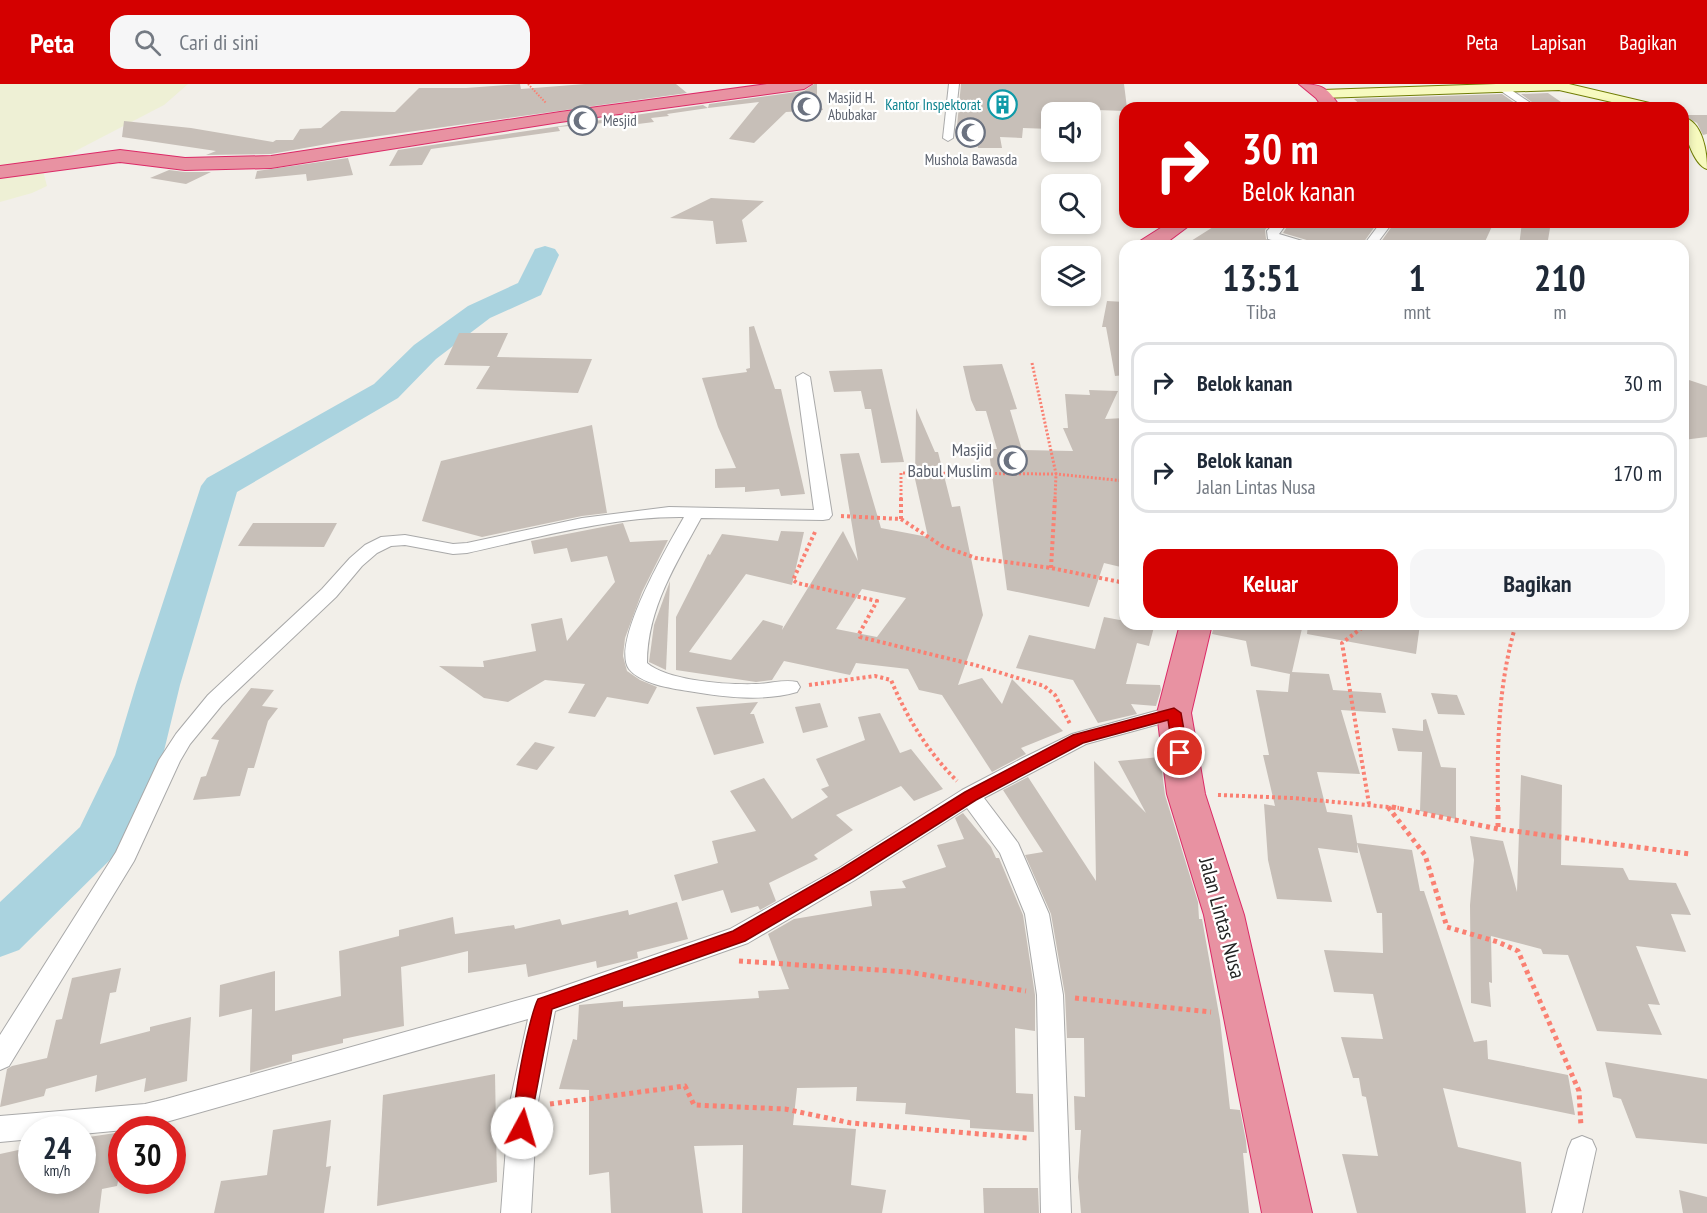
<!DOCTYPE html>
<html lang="id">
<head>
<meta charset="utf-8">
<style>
	body { margin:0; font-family:"PT Sans Narrow",sans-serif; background:#f6f6f7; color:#1f2937; height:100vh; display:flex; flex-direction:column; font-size:22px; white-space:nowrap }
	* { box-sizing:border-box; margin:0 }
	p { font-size:20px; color:#747a83 }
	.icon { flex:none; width:33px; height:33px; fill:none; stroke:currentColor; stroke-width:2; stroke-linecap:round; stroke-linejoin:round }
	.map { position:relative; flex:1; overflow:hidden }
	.sheet { position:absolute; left:1119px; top:156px; width:570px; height:390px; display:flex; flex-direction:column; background:#fff; border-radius:18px; box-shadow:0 3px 9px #0003 }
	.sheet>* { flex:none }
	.hud { position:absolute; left:1119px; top:18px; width:570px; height:126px; border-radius:18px; box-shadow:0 3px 9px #0003; background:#d40000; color:#fff; overflow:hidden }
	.buttons { position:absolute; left:1041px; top:18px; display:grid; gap:12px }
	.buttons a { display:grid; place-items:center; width:60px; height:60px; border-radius:12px; background:#fff; box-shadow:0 3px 9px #0003; font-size:30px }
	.speed { position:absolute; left:18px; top:1032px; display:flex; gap:12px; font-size:30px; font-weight:700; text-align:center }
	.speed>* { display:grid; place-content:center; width:78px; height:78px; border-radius:50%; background:#fff; box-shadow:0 3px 9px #0003; line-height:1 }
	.speed small { font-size:15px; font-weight:400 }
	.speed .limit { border:9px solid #d22; background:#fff; color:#111 }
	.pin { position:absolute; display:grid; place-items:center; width:51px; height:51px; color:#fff; margin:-26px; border:3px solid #fff; border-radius:50%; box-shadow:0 2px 6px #0007 }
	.me { position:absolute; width:66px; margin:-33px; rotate:6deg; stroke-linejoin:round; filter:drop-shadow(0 0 4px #0008) }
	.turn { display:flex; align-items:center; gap:21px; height:126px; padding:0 24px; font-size:27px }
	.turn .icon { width:78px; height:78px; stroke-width:2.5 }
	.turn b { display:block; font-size:42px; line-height:51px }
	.eta { display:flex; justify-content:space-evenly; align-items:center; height:102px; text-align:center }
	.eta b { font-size:36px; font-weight:700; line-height:42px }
	.button { display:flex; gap:12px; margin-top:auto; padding:12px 24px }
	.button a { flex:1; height:69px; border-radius:18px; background:#d40000; color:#fff; font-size:24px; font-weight:700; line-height:69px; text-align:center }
	.button a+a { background:#f6f6f7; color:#1f2937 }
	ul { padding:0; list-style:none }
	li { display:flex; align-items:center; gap:18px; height:81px; margin:0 12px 9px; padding:0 12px; border:3px solid #e0e1e3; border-radius:18px }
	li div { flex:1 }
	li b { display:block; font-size:22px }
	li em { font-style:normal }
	header { display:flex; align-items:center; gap:36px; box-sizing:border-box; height:84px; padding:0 30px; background:#d40000; color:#fff }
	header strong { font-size:28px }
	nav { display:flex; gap:33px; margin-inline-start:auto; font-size:21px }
	.search { width:420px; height:54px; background:#f6f6f7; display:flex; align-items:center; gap:15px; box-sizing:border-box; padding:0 21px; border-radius:18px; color:#747a83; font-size:22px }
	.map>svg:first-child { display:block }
</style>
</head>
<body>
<header>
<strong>Peta</strong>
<div class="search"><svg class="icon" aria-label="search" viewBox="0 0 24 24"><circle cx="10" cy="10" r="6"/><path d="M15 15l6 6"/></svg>Cari di sini</div>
<nav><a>Peta</a><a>Lapisan</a><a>Bagikan</a></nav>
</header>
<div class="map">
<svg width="1707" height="1129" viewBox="0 0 1707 1129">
	<rect width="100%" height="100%" fill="#f2efe9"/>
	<g fill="#eef0d5">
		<polygon points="0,0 188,0 164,21 60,75 0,84"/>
		<polygon points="43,87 47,102 32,109 0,118 0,93"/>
	</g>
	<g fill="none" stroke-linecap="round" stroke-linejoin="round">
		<polygon fill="#aad3df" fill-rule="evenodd" points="545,162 555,165 559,171 541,211 490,234 436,275 398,314 237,408 180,601 163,671 118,768 19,866 0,873 0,818 80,743 115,671 136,601 201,402 207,394 374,300 414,261 468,222 518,199 535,165"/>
	</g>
	<g fill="#c7bfb8" fill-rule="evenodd">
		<polygon points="520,0 521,5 585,0 676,0 687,9 344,57 271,70 206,71 216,67 122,53 124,37 191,44 273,58 276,56 293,56 300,45 321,44 341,27 395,28 419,4 466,4"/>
		<polygon points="814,0 817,0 817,11 823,26 786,28 754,59 729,55 759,18 708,24 709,20 804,7"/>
		<polygon points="961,0 1124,0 1127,24 1125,24 1125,27 1069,25 1069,28 1049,28 1051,45 1023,44 1022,54 1000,53 1002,64 978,64 975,51 960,51 962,43 957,42"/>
		<polygon points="1548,9 1561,18 1554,18 1561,24 1540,24 1521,10"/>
		<polygon points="1502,10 1522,24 1364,24 1354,15"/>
		<polygon points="703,21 708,24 667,30 669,32 651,34 654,38 630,41 627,37 558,43 560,47 431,65 422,81 389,82 398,66"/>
		<polygon points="1683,31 1707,31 1707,50 1703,51 1697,39"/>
		<polygon points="348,74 353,91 307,97 306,90 255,95 257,87"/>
		<polygon points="169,86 185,88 211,88 186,100 150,94"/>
		<polygon points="711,114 764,117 742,136 747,158 716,160 713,137 670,134"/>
		<polygon points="1221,138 1272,138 1265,146 1266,155 1284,162 1183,162"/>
		<polygon points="1290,138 1378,138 1361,162 1313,162 1310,157 1283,149"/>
		<polygon points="1395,138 1494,138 1483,162 1378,162"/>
		<polygon points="1522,138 1551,138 1547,162 1519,162"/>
		<polygon points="1107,217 1125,218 1125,291 1115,292 1106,243 1102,243"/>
		<polygon points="754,242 775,305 781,305 805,410 781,412 779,405 745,408 745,403 715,404 715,385 736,384 718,343 702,294 747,288 746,285 750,284 749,243"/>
		<polygon points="459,249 508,249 497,273 592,275 578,309 476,305 490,282 444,281"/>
		<polygon points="1002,280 1017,325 1010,326 1022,366 1073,367 1063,344 1068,344 1065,310 1090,311 1089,306 1118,307 1105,335 1125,334 1125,420 1120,456 1125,457 1125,484 1104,479 1089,523 1007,506 989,368 991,365 997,365 986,327 976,327 971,316 963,282"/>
		<polygon points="882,285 889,316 904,378 881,379 871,325 865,325 861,307 834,308 829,287"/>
		<polygon points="1683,294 1707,302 1707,353 1683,356"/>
		<path d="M916 324 935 368H938L952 423 960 422 983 531 958 601 982 594 1002 620 1012 595 1063 647 1021 664 1026 670 992 688 942 611 919 606 908 585 856 579 850 591 784 577 772 596 756 598 676 586V533L708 470 710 471 722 450 778 457 781 447 804 448 792 501 746 490 689 568 731 576 763 536 783 542 782 546 843 447 858 477 840 370 859 369 881 444 928 453 915 395ZM862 505 906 514 877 553 836 545Z"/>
		<polygon points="592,341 607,429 582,432 482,453 422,437 441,377"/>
		<polygon points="253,439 337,439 324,463 238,462"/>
		<polygon points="623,439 630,458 668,456 642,508 625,554 623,572 627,587 640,596 657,603 648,620 607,613 595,633 568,629 585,600 545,596 508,618 484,614 439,582 484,583 483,577 536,567 531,540 562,534 567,557 615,498 607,472 571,478 567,464 534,470 531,457"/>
		<polygon points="670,497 666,586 649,578 654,541"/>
		<polygon points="1104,533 1125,537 1125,540 1154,543 1149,562 1137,559 1126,600 1160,601 1161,606 1156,622 1131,620 1137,630 1098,639 1073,596 1016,584 1029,551 1095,565"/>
		<polygon points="1214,540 1303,540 1292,588 1329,590 1333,606 1381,609 1386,629 1341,626 1360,690 1317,688 1327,728 1352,731 1357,759 1412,766 1420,807 1424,807 1474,958 1487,956 1488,975 1568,991 1575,1031 1443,1004 1458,1063 1521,1078 1526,1129 1357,1129 1342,1070 1378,1072 1366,1013 1362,1012 1359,994 1353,994 1341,953 1383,955 1373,910 1334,908 1324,866 1383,869 1382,829 1377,829 1357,759 1358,769 1318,764 1332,818 1277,815 1268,776 1264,720 1275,722 1263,671 1269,671 1256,606 1288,608 1290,590 1251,582 1246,557 1212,550"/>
		<polygon points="1308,540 1420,540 1416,570 1307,550"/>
		<polygon points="251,604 274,606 262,622 278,624 268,637 254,684 248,684 240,712 193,716 201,693 206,692 219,656 211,655"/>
		<polygon points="1431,609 1457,611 1465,631 1438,630"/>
		<polygon points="758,618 750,630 754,630 764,659 714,671 696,623"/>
		<polygon points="820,619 828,643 803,649 795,623"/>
		<polygon points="880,629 900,669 911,665 943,705 914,717 901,702 836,731 853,746 814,771 818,775 769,799 776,817 760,826 758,822 731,829 723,806 682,817 674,791 718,779 712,757 756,747 730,707 764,694 792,735 828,713 821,705 829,702 816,675 865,656 858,633"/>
		<polygon points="1426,635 1441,683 1456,684 1456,735 1420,727 1422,668 1398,667 1392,644 1423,647 1423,636"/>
		<polygon points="535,658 555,663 537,686 516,681"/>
		<polygon points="1160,673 1165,711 1198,818 1199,835 1202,835 1220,936 1230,1025 1240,1026 1246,1057 1247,1069 1243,1069 1249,1129 1081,1129 1078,1093 1081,1046 1075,1046 1074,1012 1085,1013 1084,954 1067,954 1065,911 1051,830 1025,771 1043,768 1003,706 1028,693 1096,797 1094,677 1146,729 1118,677"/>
		<polygon points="1521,691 1562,701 1561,781 1623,784 1629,796 1676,799 1691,831 1671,830 1686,868 1636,862 1660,921 1648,920 1662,951 1597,947 1568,871 1543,870 1541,865 1491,852 1492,899 1489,898 1491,923 1471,919 1470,821 1474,776 1470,752 1503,757 1517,808"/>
		<polygon points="963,729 991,763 996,774 999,774 1023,831 1035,911 1035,947 1015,944 1016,1009 1033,1010 1034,1048 970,1044 970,1036 905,1030 906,1019 856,1017 857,1003 797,1004 793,1041 856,1045 851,1101 886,1106 882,1129 742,1129 743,1061 694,1062 703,1129 611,1129 609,1088 589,1091 589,1006 559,1005 573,955 577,956 579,921 623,917 623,923 759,914 758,907 789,905 768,850 794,835 872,822 870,807 906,804 902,797 946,783 937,761 964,755 955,734"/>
		<polygon points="677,818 688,855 637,868 638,874 597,884 596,877 528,893 526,880 468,889 468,867 401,883 404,942 343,955 343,959 292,971 292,977 250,989 252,925 219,933 220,901 275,887 275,927 341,912 339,867 399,852 399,846 453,833 455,850 514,841 515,845 560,835 562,841 628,826 629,831"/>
		<polygon points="121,884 116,908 110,909 100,960 150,947 150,943 191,933 187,997 144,1008 146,994 95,1008 97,991 46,1005 44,1012 0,1023 7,985 12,982 47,974 56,936 62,935 72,894"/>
		<polygon points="1605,978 1707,995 1707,1060 1636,1054 1621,1015 1613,1013"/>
		<polygon points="495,990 497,1098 377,1122 383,1011"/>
		<polygon points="331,1036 326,1083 331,1082 324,1129 214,1129 221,1097 267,1091 273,1046"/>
		<polygon points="122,1048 122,1079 117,1102 102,1105 99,1129 0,1129 0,1070 32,1063 32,1096 82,1096 82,1054"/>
		<polygon points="983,1104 1038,1104 1039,1129 984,1129"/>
		<polygon points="1679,1106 1707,1113 1707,1129 1683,1129"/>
	</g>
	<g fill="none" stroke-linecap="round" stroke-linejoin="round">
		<defs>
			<g id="street">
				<polygon points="949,0 959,0 953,54 948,57 943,54"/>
				<polygon points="1498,1 1504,1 1538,24 1526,24 1498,5"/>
				<polygon points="1275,138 1288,138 1279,150 1309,159 1311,162 1292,162 1268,155 1267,147"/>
				<polygon points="1381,138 1393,138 1375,162 1363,162"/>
				<path d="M803 289 810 293 832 431 829 435 823 436 701 434C676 480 647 525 647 579 668 597 728 601 756 600 769 600 784 595 797 598L800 603 797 608C762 618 724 613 688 607 670 604 641 600 629 585 610 559 670 458 684 433 614 432 535 454 467 469L453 470 405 461 391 462 377 469 362 482 336 513 222 621 190 660 180 677 134 777 9 982 0 986V951L116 768 159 676 176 650 208 611 322 505 350 474 365 461 381 453 405 451 453 460 467 459 582 434 669 423 814 426 796 293Z"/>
				<polygon points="1174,622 1181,624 1184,629 1181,634 1086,660 984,714 1018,759 1049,830 1063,911 1071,1129 1041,1129 1037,911 1025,830 1000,769 967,724 855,796 748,859 555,927 537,1023 531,1129 501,1129 509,1023 528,935 145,1044 82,1050 82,1046 32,1046 32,1055 0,1058 0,1032 145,1020 166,1015 544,909 730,845 839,784 962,706 1023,674 1072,650"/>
				<polygon points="1582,1052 1592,1056 1596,1065 1582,1129 1552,1129 1568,1065 1572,1056"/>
			</g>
			<g id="secondary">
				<polygon points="1496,0 1569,0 1658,21 1660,24 1638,24 1559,6 1322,14 1315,10 1322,6"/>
				<path d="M1683 33C1703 38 1707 68 1707 85 1693 81 1683 46 1683 33Z"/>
			</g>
			<g id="highway">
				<polygon points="767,0 812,0 804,5 560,38 271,84 185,86 120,78 0,94 0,82 120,66 185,74 271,72 560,28"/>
				<path d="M1299 0C1324 0 1327 4 1341 24H1323L1316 14Z"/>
				<polygon points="1170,138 1194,138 1162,162 1137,162 1140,157"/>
				<polygon points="1180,540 1212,540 1191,629 1205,710 1244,831 1312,1129 1262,1129 1204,831 1167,710 1157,629"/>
			</g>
		</defs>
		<use href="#street" stroke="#a9a9a9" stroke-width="2"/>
		<use href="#secondary" stroke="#707d05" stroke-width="2"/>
		<use href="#highway" stroke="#dc2a67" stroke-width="2"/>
		<polyline stroke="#fa8072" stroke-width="2" stroke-dasharray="1.5 1.5" stroke-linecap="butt" points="528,0 546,19"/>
		<g stroke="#fa8072" stroke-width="3" stroke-dasharray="2 2" stroke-linecap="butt">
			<polyline points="1032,279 1056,390 1055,415"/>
			<polyline points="901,415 901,389 1056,390 1125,397"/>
		</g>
		<g stroke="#fa8072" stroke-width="4" stroke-dasharray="3 3" stroke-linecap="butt">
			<polyline points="901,414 901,435"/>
			<polyline points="841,432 901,435 942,462 976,474 1051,484 1125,499"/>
			<polyline points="815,448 793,496 797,499 877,517 859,550 860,553 975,581 1044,602 1055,611 1070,640"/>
			<polyline points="1051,484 1055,414"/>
			<polyline points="1367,540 1342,559 1369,720"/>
			<path d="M809 601 875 592 891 596C907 634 928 668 957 697"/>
			<polyline points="1218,711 1293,714 1399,724"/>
			<path d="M1498 724C1497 661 1498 601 1516 540"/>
		</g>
		<g stroke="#fa8072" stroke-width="5" stroke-dasharray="4 4" stroke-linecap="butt">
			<polyline points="1388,723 1425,771 1447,843 1498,858 1518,867 1579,1007 1581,1043"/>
			<polyline points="1392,723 1498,745 1690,770"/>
			<polyline points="1498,723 1498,745"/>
			<polyline points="739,877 908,888 1026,907"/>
			<polyline points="1075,914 1211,928"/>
			<polyline points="550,1020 685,1002 694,1021 785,1025 851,1039 1027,1054"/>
		</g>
		<use href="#street" fill="#fff" fill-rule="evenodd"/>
		<use href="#secondary" fill="#f7fabf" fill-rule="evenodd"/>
		<use href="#highway" fill="#e892a2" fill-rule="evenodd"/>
	</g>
	<path fill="#d40000" stroke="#8a0000" stroke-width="1.5" d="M1174 624 1181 629 1188 669 1185 673 1180 675 1173 669 1168 636 1083 659 976 716 853 794 745 857 552 925 528 1051 522 1053 515 1051C508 1035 529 932 538 915L733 847 841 785 965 708 1073 651Z"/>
	<defs>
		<symbol id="building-ring" viewBox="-11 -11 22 22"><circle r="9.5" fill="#fff" stroke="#0f9aa8" stroke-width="1.5"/><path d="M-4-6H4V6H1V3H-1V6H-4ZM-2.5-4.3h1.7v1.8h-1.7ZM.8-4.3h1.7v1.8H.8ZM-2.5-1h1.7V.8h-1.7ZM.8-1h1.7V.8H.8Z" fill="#0f9aa8"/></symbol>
		<symbol id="mosque-ring" viewBox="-11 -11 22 22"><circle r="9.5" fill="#fff" stroke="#6b7280" stroke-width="1.5"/><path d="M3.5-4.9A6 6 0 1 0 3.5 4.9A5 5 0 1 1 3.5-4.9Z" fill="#6b7280"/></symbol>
	</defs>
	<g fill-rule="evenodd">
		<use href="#building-ring" x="986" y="4" width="33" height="33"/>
		<use href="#mosque-ring" x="790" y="6" width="33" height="33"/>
		<use href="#mosque-ring" x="566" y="20" width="33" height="33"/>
		<use href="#mosque-ring" x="954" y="32" width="33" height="33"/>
		<use href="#mosque-ring" x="996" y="360" width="33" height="33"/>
	</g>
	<g text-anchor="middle" stroke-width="4.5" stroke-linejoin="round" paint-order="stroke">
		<g font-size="15" fill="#5b616d" stroke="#fff" text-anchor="start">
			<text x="828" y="19">Masjid H.<tspan x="828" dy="17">Abubakar</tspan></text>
			<text x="603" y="42">Mesjid</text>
			<text x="971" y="81" text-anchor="middle">Mushola Bawasda</text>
		</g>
		<g font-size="15" fill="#0d838f" stroke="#fff" text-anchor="end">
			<text x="981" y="26">Kantor Inspektorat</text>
		</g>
		<g font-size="18" fill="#5b616d" stroke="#fff" text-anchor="end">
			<text x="992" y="372">Masjid<tspan x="992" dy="21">Babul Muslim</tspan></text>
		</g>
		<g font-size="21" fill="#222" stroke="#fff">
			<text transform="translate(1222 834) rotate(75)" y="7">Jalan Lintas Nusa</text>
		</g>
	</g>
</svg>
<div class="buttons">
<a><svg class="icon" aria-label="sound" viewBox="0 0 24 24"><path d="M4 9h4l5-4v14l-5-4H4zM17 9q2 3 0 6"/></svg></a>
<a><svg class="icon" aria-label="search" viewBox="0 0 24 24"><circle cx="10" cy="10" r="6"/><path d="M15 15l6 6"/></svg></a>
<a><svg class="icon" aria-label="layers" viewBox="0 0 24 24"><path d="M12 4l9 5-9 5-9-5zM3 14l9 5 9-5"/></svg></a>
</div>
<div class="speed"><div>24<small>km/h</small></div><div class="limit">30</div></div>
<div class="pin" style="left:1180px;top:669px;background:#d93025"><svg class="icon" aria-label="arrive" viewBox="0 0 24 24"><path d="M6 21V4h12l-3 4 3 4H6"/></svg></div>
<svg class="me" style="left:522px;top:1044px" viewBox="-20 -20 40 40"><circle r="19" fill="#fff"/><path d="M0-13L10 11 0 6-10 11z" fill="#d40000"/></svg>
<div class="hud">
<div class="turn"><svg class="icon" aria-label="right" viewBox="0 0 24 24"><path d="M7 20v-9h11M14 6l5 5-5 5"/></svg><div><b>30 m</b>Belok kanan</div></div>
</div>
<section class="sheet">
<div class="eta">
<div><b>13:51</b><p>Tiba</p></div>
<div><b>1</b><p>mnt</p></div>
<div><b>210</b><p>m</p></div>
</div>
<ul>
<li><svg class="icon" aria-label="right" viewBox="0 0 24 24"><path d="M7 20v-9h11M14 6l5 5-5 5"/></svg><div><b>Belok kanan</b></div><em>30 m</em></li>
<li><svg class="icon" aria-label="right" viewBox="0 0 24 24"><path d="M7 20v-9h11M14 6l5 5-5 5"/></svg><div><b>Belok kanan</b><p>Jalan Lintas Nusa</p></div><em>170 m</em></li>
</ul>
<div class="button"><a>Keluar</a><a>Bagikan</a></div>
</section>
</div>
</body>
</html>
